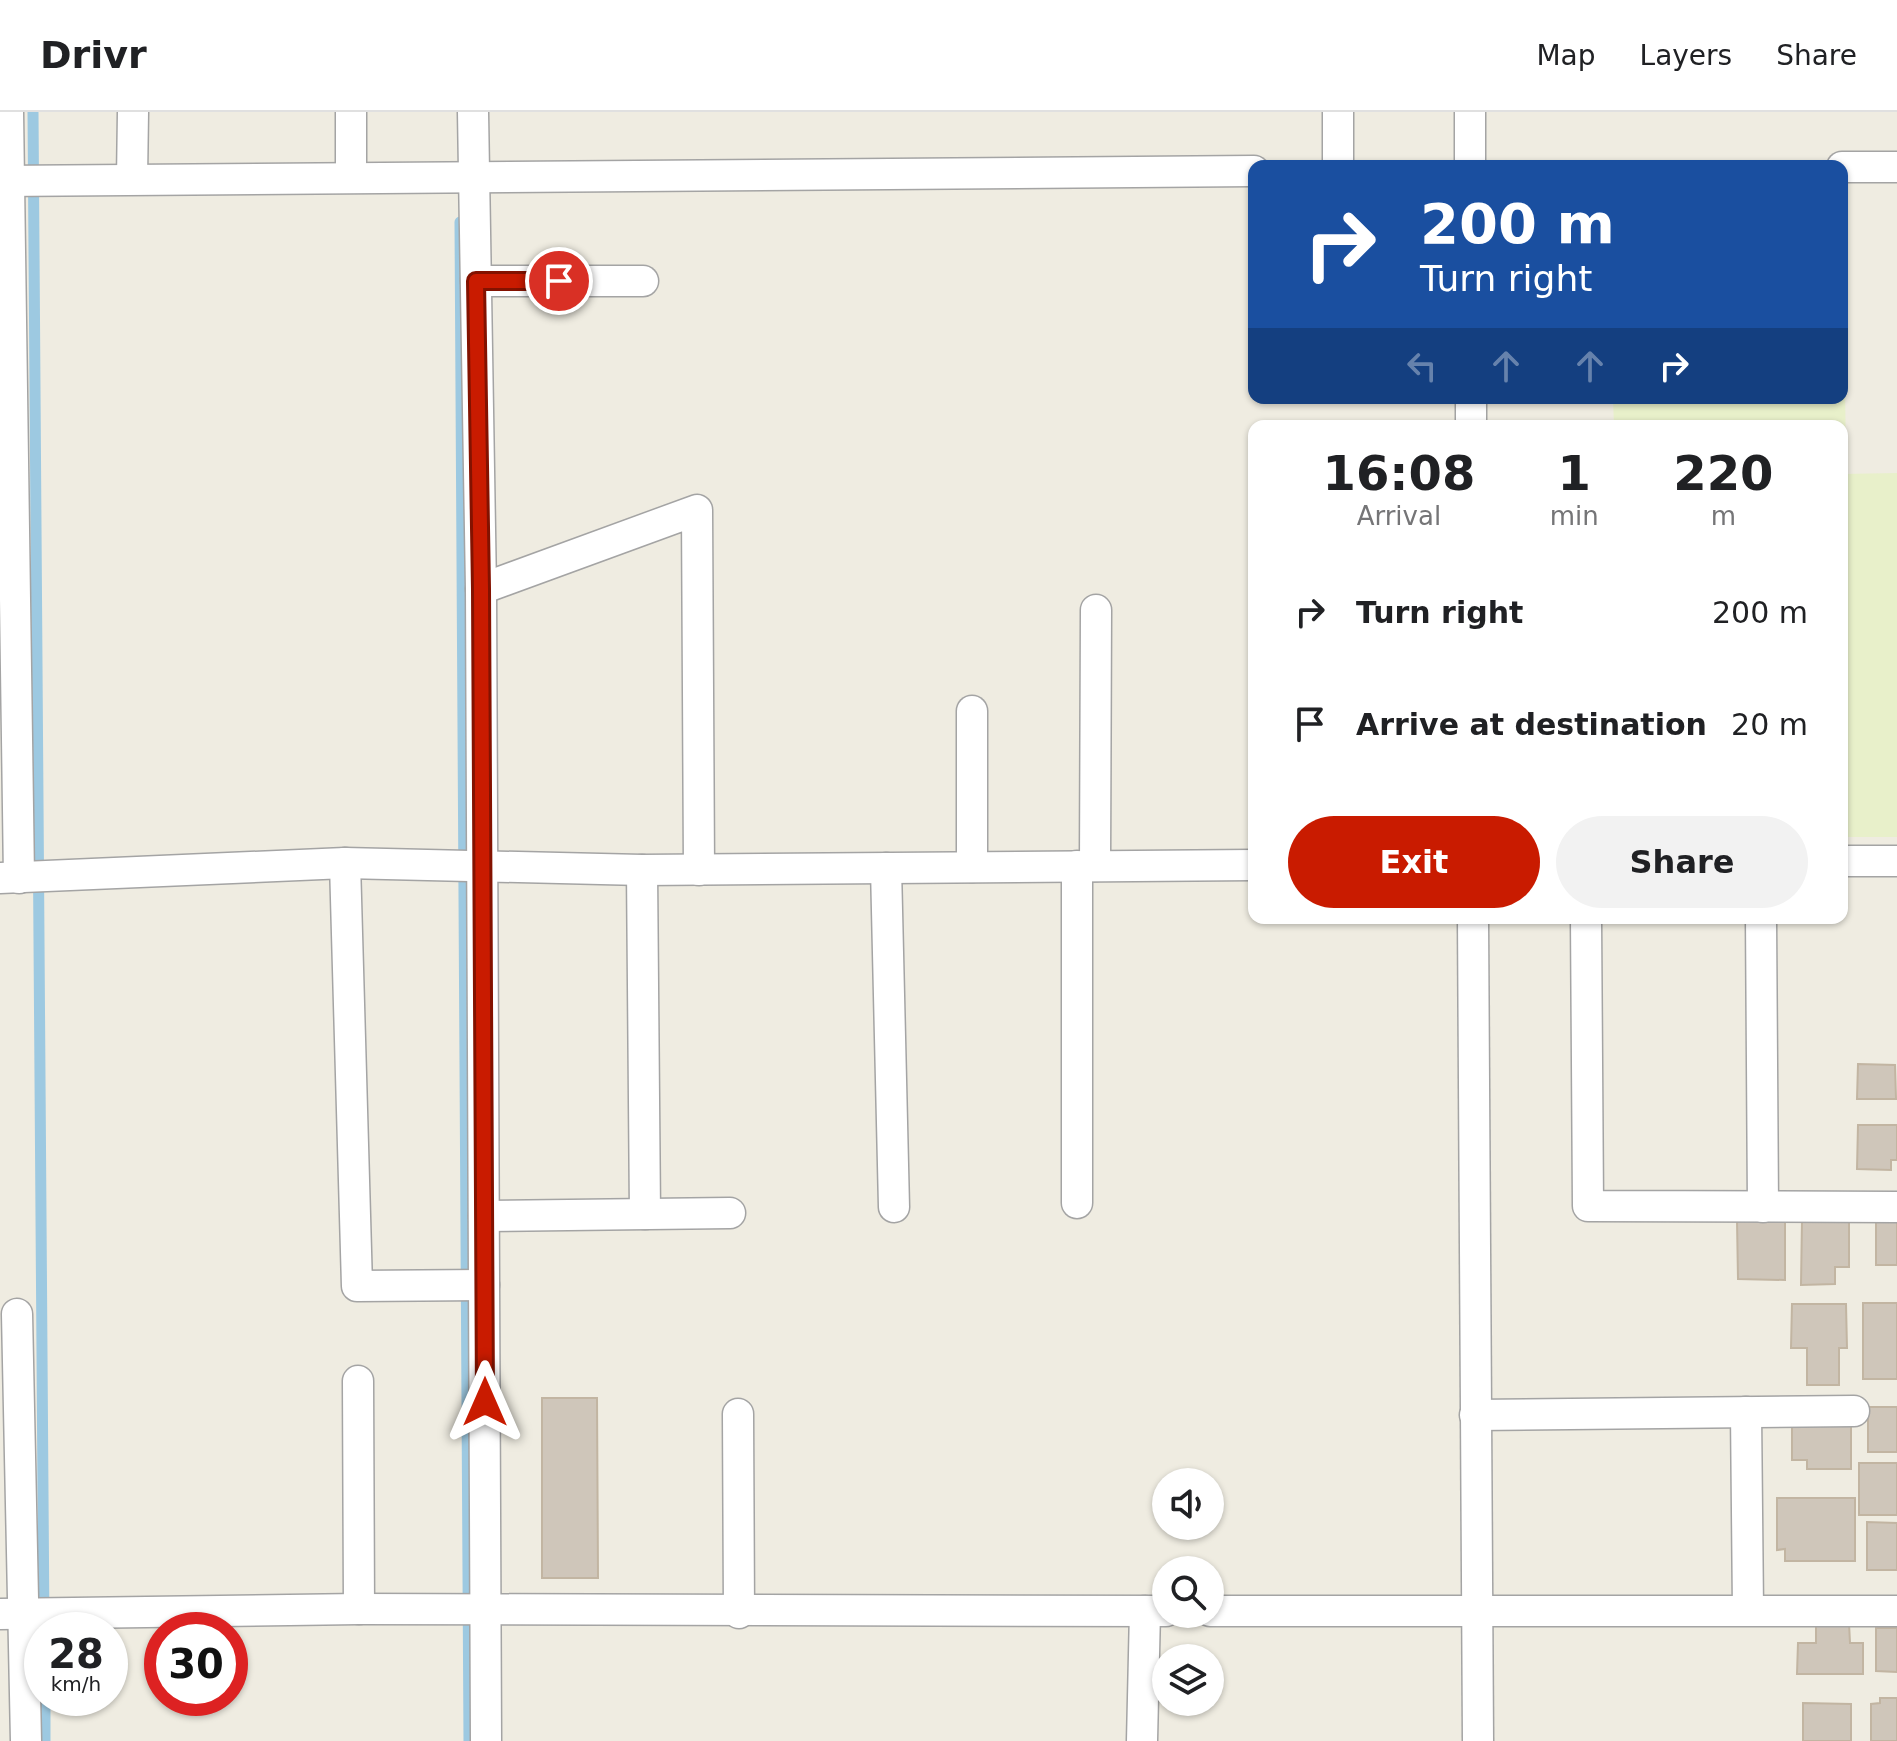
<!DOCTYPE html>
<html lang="en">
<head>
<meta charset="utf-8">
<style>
	body { margin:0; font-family:"DejaVu Sans",sans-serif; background:#f2f2f2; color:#202124; height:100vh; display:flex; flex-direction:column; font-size:30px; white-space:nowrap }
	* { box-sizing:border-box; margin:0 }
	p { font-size:26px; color:#757577 }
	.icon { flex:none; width:44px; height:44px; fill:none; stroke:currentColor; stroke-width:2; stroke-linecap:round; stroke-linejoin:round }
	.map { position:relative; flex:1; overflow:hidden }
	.sheet { position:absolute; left:1248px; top:308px; width:600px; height:504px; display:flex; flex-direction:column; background:#fff; border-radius:16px; box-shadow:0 2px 6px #0004 }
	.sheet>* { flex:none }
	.guide { position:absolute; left:1248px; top:48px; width:600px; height:244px; border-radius:16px; box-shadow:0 2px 6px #0004; background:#1a4fa0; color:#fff; overflow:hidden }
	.tools { position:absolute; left:1152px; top:1356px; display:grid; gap:16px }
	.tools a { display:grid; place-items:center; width:72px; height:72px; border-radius:50%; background:#fff; box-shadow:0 2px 6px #0004; font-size:40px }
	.speed { position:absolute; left:24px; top:1500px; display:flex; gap:16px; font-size:40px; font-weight:700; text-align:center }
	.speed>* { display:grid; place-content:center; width:104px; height:104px; border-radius:50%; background:#fff; box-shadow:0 2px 6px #0004; line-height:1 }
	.speed small { font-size:20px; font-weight:400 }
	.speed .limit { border:12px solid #d22; background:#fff; color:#111 }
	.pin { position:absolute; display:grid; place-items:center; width:68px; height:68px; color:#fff; margin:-34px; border:4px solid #fff; border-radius:50%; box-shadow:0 2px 8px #0007 }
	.me { position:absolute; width:88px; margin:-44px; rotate:0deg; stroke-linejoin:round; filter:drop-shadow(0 0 6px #0008) }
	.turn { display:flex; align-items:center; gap:28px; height:168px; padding:0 40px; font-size:36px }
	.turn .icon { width:104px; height:104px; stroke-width:2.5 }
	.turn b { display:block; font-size:56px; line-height:68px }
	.lanes { display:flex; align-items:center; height:76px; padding:0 40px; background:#0003; justify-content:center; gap:40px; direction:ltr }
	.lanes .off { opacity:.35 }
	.eta { display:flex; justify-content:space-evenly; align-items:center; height:136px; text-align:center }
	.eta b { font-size:48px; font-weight:700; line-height:56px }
	.primary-button { display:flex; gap:16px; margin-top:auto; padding:16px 40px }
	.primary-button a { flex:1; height:92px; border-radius:48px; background:#c91b00; color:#fff; font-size:32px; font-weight:700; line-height:92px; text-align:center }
	.primary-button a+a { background:#f2f2f2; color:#202124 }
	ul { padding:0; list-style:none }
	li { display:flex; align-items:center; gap:24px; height:112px; padding:0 40px }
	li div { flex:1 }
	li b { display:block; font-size:30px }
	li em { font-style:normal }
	header { display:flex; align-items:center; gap:48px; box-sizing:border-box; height:112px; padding:0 40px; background:#fff; border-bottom:2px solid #e0e0e0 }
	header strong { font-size:38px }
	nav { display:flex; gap:44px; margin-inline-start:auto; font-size:28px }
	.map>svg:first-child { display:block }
</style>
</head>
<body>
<header>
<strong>Drivr</strong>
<nav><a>Map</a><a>Layers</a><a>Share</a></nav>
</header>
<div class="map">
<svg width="1897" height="1629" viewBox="0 0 1897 1629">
	<rect width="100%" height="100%" fill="#efece1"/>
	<g fill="#e8f0ca">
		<polygon points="1842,64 1846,344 1842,344 1842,314 1614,314 1613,286 1842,286"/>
		<polygon points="1897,361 1897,725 1842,725 1842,362"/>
	</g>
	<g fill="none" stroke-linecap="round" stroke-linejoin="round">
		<g stroke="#9dc9e1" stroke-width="11">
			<polyline points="33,0 44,1518"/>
			<polyline points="460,110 469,1629"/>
			<polyline points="45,1586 45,1629"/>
		</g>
	</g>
	<g fill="#cfc6ba" stroke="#c2b5a2" stroke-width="2">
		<polygon points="1858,952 1895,953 1896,987 1857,987"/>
		<polygon points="1858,1013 1897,1013 1897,1048 1891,1048 1891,1058 1857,1057"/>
		<polygon points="1737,1108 1785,1108 1785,1168 1738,1167"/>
		<rect x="1876" y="1108" width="21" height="45"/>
		<polygon points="1802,1109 1849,1109 1849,1155 1835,1155 1835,1172 1801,1173"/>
		<rect x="1863" y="1191" width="34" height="76"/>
		<polygon points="1792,1192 1846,1192 1847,1236 1839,1236 1839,1273 1807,1273 1807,1236 1791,1236"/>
		<polygon points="542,1286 597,1286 598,1466 542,1466"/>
		<rect x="1868" y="1295" width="29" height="45"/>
		<polygon points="1792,1313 1851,1313 1851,1357 1807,1357 1807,1348 1792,1348"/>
		<rect x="1859" y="1351" width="38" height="52"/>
		<polygon points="1777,1386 1855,1386 1855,1449 1785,1449 1785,1437 1777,1438"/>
		<polygon points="1867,1410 1897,1411 1897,1458 1867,1458"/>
		<polygon points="1816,1511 1849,1511 1850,1531 1863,1531 1863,1562 1797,1562 1798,1531 1816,1531"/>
		<polygon points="1876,1516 1897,1516 1897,1560 1876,1559"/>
		<polygon points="1880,1586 1897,1586 1897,1629 1871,1629 1871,1592 1880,1591"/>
		<polygon points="1803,1591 1851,1592 1851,1629 1803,1629"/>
	</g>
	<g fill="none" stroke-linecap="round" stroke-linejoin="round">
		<defs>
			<g id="street">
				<polyline points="8,0 19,766"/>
				<polyline points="473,0 481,477 486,1629"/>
				<polyline points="1338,0 1338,54"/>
				<polyline points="1470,0 1470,54"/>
				<polyline points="1842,55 1897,55"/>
				<polyline points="351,65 351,0"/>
				<polyline points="132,67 133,0"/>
				<polyline points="0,69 1254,59"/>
				<polyline points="476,169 643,169"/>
				<polyline points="1471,286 1471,314"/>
				<polyline points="481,477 697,398 699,758"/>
				<polyline points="1842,749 1897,749"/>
				<polyline points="345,751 357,1174 484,1173"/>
				<polyline points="1077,754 1077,1091"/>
				<polyline points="1095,754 1096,498"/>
				<polyline points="972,755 972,599"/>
				<polyline points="886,756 894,1095"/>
				<polyline points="642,758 645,1102"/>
				<polyline points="0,766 345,751 642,758 1254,753"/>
				<polyline points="1473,806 1478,1629"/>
				<polyline points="1586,806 1588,1094 1897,1095"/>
				<polyline points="1761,806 1763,1095"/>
				<polyline points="484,1104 730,1101"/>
				<polyline points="17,1202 26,1629"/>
				<polyline points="358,1269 359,1497"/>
				<polyline points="1746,1300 1748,1498"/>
				<polyline points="738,1302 739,1501"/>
				<polyline points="1475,1303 1854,1299"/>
				<polyline points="1210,1499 1897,1499"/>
				<polyline points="0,1502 359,1497 1166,1499"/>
				<polyline points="1142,1629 1145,1499"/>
			</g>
		</defs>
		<use href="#street" stroke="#a4a4a4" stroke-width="33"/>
		<use href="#street" stroke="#fff" stroke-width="30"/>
	</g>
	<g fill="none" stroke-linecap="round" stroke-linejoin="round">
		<defs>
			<polyline id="route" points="485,1290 481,477 476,169 559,169"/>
		</defs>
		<use href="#route" stroke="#831200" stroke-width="20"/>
		<use href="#route" stroke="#c91b00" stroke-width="14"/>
	</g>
</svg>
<div class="tools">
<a><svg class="icon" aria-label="sound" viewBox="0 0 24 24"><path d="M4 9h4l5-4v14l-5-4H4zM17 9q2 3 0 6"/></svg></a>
<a><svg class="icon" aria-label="search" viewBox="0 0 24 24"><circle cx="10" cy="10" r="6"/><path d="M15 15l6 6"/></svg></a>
<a><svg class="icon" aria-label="layers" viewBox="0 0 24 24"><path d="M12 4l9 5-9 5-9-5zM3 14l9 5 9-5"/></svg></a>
</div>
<div class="speed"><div>28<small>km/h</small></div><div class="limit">30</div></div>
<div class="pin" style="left:559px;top:169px;background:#d93025"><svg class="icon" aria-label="arrive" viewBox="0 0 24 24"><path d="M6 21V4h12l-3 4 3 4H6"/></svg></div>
<svg class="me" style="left:485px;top:1290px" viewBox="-20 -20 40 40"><path d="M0-17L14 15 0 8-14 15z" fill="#c91b00" stroke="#fff" stroke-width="4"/></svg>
<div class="guide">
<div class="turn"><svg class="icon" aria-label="right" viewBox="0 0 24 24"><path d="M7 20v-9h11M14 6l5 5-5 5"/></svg><div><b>200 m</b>Turn right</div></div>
<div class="lanes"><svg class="icon off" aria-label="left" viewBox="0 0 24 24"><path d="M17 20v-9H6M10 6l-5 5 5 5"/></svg><svg class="icon off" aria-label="ahead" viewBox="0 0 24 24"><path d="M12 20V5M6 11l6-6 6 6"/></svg><svg class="icon off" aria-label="ahead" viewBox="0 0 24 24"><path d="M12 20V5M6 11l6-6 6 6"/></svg><svg class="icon" aria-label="right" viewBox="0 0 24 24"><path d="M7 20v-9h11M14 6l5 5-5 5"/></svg></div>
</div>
<section class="sheet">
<div class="eta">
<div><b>16:08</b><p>Arrival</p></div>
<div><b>1</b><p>min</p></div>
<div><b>220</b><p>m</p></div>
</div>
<ul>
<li><svg class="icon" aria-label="right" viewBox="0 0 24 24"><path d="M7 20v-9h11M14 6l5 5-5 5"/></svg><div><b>Turn right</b></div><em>200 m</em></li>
<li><svg class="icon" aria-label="arrive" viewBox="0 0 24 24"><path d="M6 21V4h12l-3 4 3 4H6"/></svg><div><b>Arrive at destination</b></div><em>20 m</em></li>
</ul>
<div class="primary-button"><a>Exit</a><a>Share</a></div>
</section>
</div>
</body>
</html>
